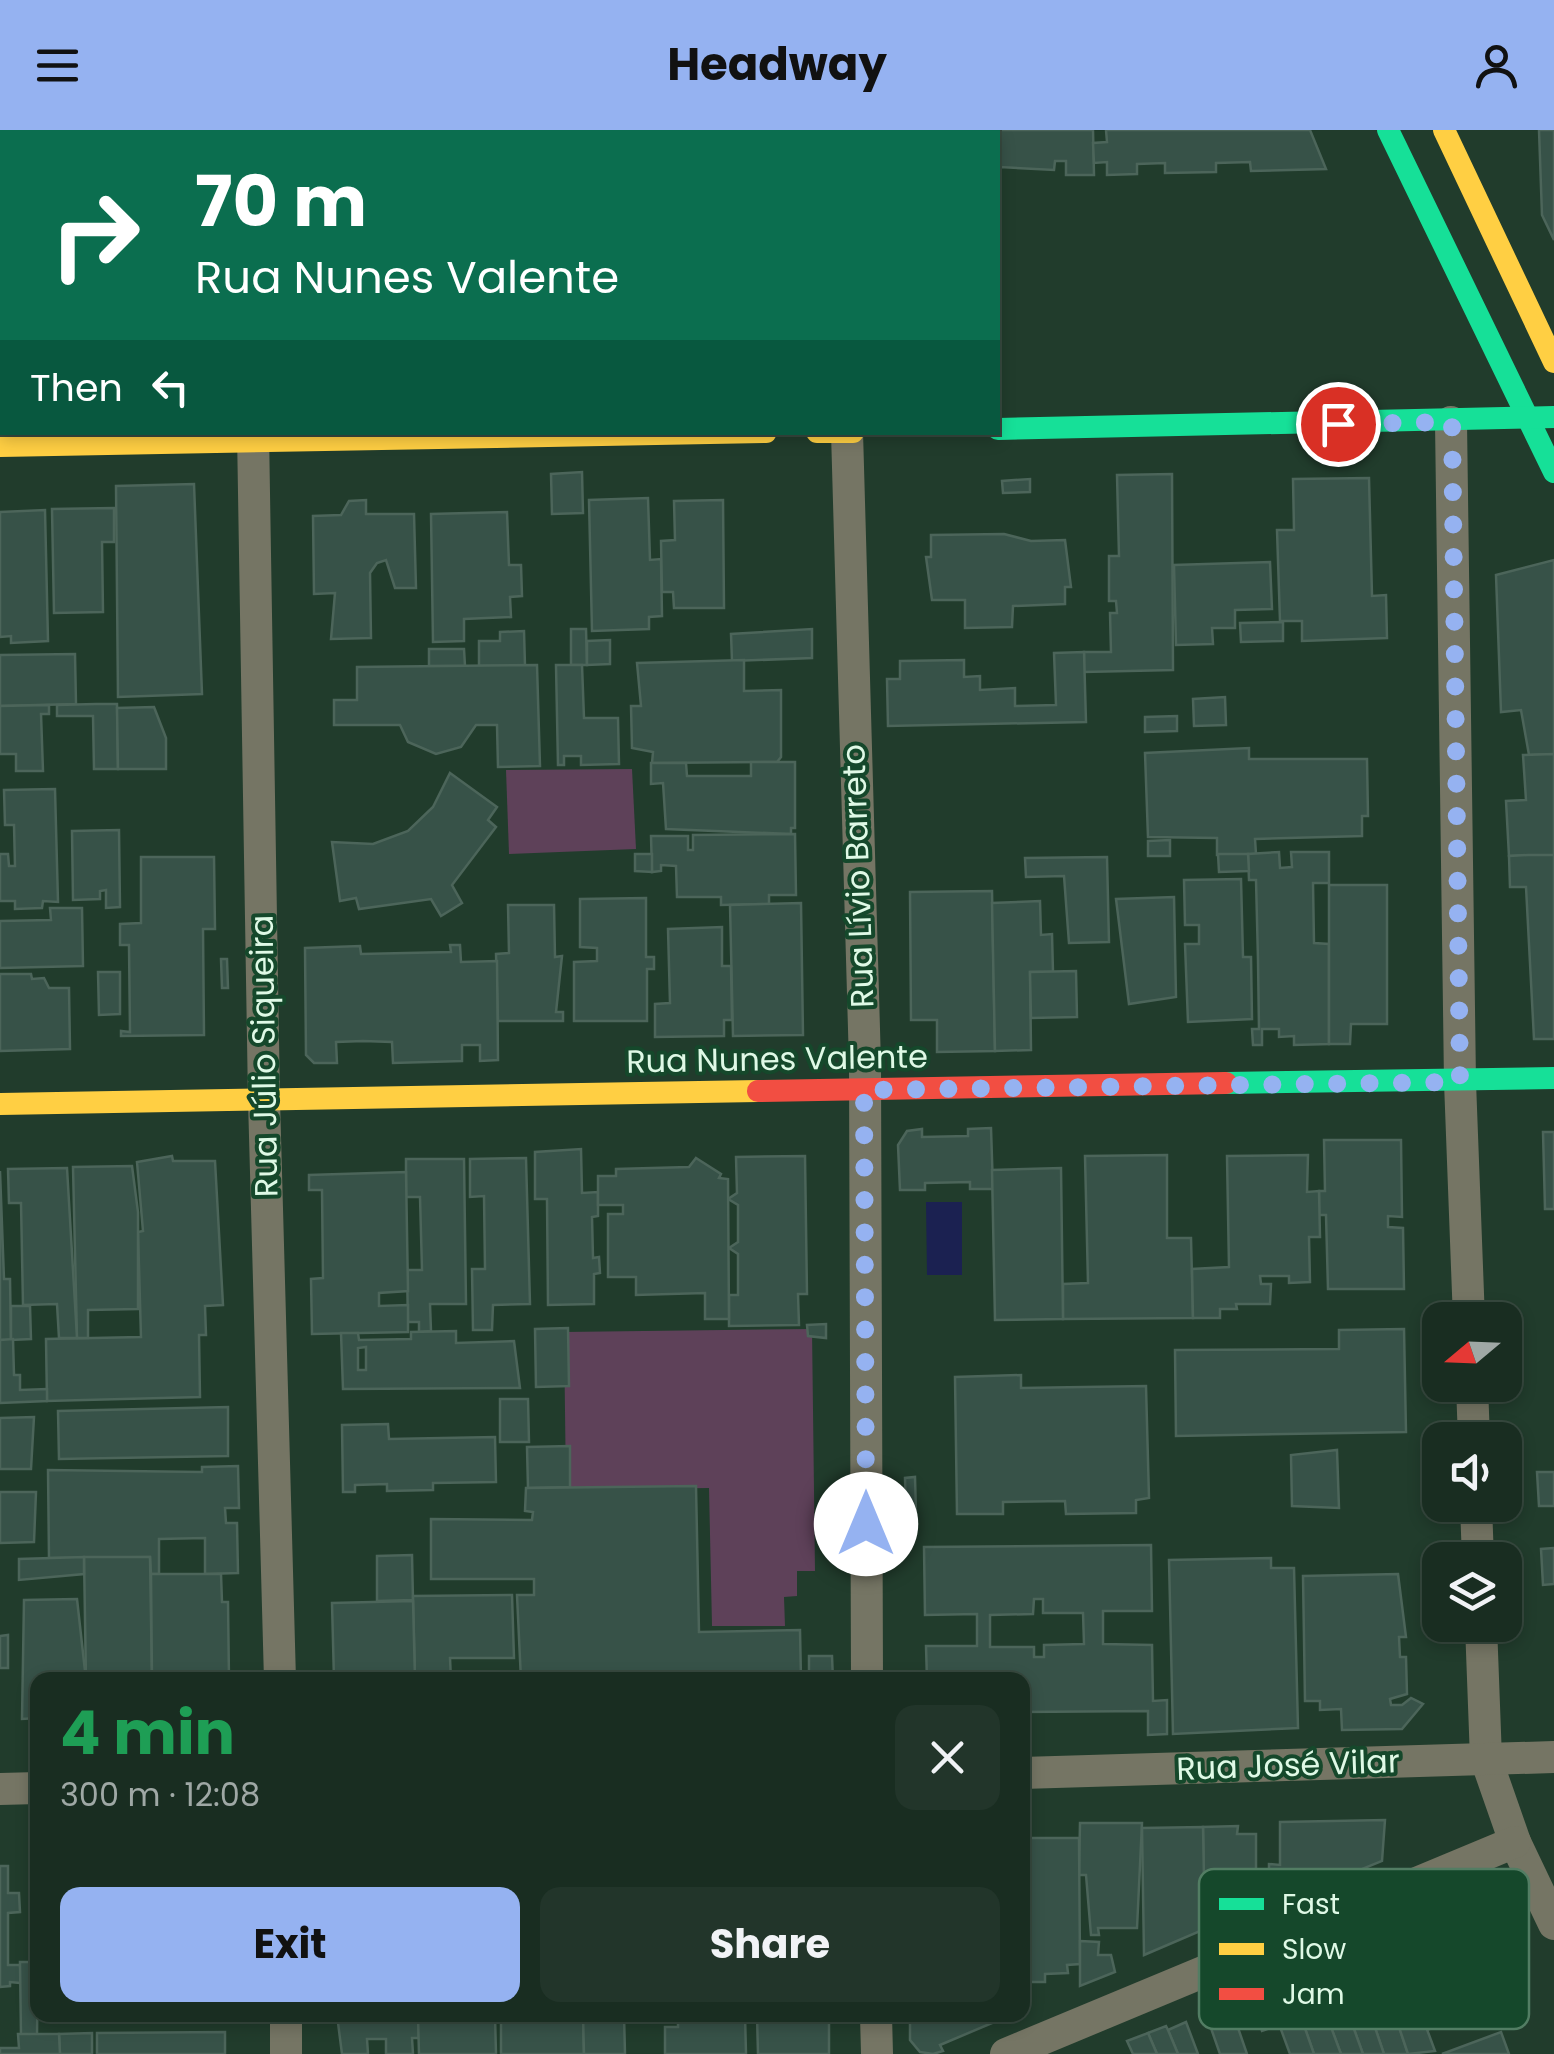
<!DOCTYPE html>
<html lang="en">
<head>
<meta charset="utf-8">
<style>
	body { margin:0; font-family:Poppins,sans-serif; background:#22352a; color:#f1f3f6; height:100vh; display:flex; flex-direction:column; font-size:38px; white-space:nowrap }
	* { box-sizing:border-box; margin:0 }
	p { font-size:32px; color:#9fa8a5 }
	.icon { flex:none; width:55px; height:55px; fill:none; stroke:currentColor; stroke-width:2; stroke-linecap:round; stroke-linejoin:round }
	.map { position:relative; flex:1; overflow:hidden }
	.details { position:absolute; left:30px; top:1542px; width:1000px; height:350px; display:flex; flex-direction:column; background:#192d21; border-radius:20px; box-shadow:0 5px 15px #0003,0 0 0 2px #37493f }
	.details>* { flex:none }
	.top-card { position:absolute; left:0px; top:0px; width:1000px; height:305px; box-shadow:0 5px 15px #0003,0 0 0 2px #37493f; background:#0b6e4f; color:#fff; overflow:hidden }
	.needle { width:65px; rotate:251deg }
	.controls { position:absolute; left:1422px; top:1172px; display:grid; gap:20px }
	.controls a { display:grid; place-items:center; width:100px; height:100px; border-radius:20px; background:#192d21; box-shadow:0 5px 15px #0003,0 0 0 2px #37493f; font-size:50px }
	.pin { position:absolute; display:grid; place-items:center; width:85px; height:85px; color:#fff; margin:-42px; border:5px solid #fff; border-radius:50%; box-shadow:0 2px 10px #0007 }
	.me { position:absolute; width:110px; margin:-55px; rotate:0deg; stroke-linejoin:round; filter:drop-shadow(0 0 8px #0008) }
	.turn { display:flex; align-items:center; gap:35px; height:210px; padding:0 30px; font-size:45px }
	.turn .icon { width:130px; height:130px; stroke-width:2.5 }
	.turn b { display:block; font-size:70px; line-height:85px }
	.then { display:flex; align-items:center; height:95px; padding:0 30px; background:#0003; gap:20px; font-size:38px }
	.round { display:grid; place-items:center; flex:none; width:105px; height:105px; border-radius:20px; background:#22352a }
	.summary { display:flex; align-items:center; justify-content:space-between; height:170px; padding:0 30px }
	h1 { font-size:60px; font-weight:700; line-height:75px; color:#1e9e55 }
	.primary-button { display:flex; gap:20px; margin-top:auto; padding:20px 30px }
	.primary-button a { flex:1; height:115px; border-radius:20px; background:#95b2f1; color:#111; font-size:40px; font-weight:700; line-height:115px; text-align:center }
	.primary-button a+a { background:#22352a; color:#f1f3f6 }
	header { display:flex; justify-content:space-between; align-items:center; height:130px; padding:0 30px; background:#95b2f1; color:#111; font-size:45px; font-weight:700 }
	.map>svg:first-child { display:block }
</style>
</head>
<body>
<header><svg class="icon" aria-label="menu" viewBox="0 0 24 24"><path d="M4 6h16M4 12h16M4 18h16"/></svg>Headway<svg class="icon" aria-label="person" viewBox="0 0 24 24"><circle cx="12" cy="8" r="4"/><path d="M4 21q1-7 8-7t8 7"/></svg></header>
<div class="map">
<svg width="1554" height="1924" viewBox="0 0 1554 1924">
	<rect width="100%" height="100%" fill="#213c2c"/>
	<g fill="#5e4159">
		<polygon points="632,639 636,719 509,724 506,640"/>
		<polygon points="812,1199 815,1441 797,1441 797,1466 784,1467 785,1496 712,1496 709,1358 566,1360 564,1202"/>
	</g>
	<polygon fill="#1b2151" points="926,1072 962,1072 962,1145 927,1145"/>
	<g fill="#375248" stroke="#4c655a" stroke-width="2.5" fill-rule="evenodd">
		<polygon points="46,0 179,0 180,2 46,2"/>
		<rect x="334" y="0" width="210" height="2"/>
		<rect x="649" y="0" width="104" height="2"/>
		<polygon points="940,0 1093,0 1094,45 1066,45 1066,31 1055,31 1054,40 1000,37 998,47 998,2"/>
		<polygon points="1106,0 1310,0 1326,39 1251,41 1250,32 1216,33 1216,42 1165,43 1165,33 1137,34 1137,44 1107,45 1107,32 1094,33 1093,13 1107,12"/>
		<polygon points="1539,0 1554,0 1554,110 1542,85"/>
		<polygon points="0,113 2,113 0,251"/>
		<polygon points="582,342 583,383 552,384 551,344"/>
		<polygon points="1172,344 1173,540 1084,542 1084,522 1111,522 1110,483 1117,483 1116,471 1109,471 1109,426 1119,426 1117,345"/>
		<polygon points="1369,348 1372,466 1386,465 1387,508 1302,511 1302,491 1280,491 1277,400 1294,400 1293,349"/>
		<polygon points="1030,349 1030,362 1003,363 1002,351"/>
		<polygon points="194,354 202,564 118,567 116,356"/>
		<polygon points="648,368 650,430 661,429 662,486 649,487 649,499 592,501 589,370"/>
		<polygon points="366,370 366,384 414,384 416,458 395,458 386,430 377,433 370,443 371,508 331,509 335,463 314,464 313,386 341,385 349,371"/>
		<polygon points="723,370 724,478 674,478 673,462 662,462 661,411 675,410 674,371"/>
		<polygon points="114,378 114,412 102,412 103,482 54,483 52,379"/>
		<polygon points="45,380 48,511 11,513 11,506 0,507 0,382"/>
		<polygon points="507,382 509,435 521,435 522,466 510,467 511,487 464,489 464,511 433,512 431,384"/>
		<polygon points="1004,404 1031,411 1065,410 1071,457 1065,457 1065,474 1013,476 1012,497 965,498 965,470 932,470 926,427 931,427 931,405"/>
		<polygon points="1554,430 1554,624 1529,625 1521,580 1501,582 1496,445"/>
		<polygon points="1270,432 1272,479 1235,480 1235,498 1212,498 1213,514 1176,515 1174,435"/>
		<polygon points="1283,492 1283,511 1241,512 1240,493"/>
		<polygon points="571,499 586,499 587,535 571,535"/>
		<polygon points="812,499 812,528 732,531 731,504"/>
		<polygon points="524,501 525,536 479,536 479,511 500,511 500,502"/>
		<polygon points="610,510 610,534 587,535 587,511"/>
		<polygon points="464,519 465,536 429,536 429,519"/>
		<polygon points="1084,522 1086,592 888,596 887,549 900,549 900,531 964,530 964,547 980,546 980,560 1015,558 1015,576 1056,575 1054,523"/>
		<polygon points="75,524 76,574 0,576 0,525"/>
		<polygon points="744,530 744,561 781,560 781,627 777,632 652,633 653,622 632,618 631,576 641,576 637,533"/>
		<polygon points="537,535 540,636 498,637 497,595 476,595 461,617 436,624 408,612 400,595 334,595 334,570 357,570 357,537"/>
		<polygon points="556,535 582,535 584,588 618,588 619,634 581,635 581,626 564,626 564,635 558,635"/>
		<polygon points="1225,567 1226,595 1194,596 1193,569"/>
		<polygon points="96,574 117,574 118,639 94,639 93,586 57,586 57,575"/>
		<polygon points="49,575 49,584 41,584 43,641 16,641 16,624 0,624 0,576"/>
		<polygon points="154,577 166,608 166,639 118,639 117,578"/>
		<polygon points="1177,586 1177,601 1145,602 1145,587"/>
		<polygon points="1249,618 1249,629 1367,629 1368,686 1362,686 1362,706 1255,709 1256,724 1217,725 1217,708 1148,707 1145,623"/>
		<polygon points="1554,624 1554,725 1509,726 1506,671 1526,670 1523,625"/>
		<polygon points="751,632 795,632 795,698 791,698 791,704 666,699 663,653 651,654 651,633 686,633 687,646 751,646"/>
		<polygon points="450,643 497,677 488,690 496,697 452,755 462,773 441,786 431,769 359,779 356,768 340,771 332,712 373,714 408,701 433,677"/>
		<polygon points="55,659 58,772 43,771 42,778 15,779 15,771 0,771 0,724 8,724 9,736 15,736 14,695 5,695 4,660"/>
		<polygon points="119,700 120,777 106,778 106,760 100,761 100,769 73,770 72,701"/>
		<polygon points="795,704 796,765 769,765 769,774 721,775 721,767 677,767 676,736 661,735 661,741 652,742 651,706 688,706 688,720 693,720 693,705"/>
		<polygon points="1170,710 1170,726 1148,726 1148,711"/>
		<polygon points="1279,722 1280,738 1292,737 1291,722 1329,722 1329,753 1313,753 1314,813 1329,814 1329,914 1294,915 1294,906 1279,907 1279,899 1262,899 1262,915 1253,915 1252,899 1259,899 1258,830 1256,750 1249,750 1248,724"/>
		<polygon points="635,724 652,724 652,742 635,741"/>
		<polygon points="1218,724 1248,724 1249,741 1219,742"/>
		<polygon points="1528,725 1554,725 1554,909 1534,909 1526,757 1510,757 1509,726"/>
		<polygon points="141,727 214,727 215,799 203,799 204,905 121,906 121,901 130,902 129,815 120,815 120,794 141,793"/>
		<polygon points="1107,727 1109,812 1069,813 1064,746 1026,747 1025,728"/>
		<polygon points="1241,749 1243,827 1251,827 1252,889 1188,892 1185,814 1199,814 1199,795 1185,795 1184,750"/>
		<polygon points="1329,755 1387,755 1387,894 1351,894 1350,914 1329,914"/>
		<polygon points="992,761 995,921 937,922 937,890 911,890 910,762"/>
		<polygon points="1174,767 1176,867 1129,874 1116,769"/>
		<polygon points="646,768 646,827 654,827 654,839 647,839 647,891 574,891 574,832 597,831 597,818 580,817 580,769"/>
		<polygon points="1040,771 1041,805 1052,804 1053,842 1030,842 1031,920 995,921 992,773"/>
		<polygon points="801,773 803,905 733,906 730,775"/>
		<polygon points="508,775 554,775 555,827 562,826 556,882 563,882 563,891 498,891 496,824 509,823"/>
		<polygon points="50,778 82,778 83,836 0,838 0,791 51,790"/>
		<polygon points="722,797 722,836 731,836 732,890 724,890 724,906 655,907 655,874 670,873 668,799"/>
		<polygon points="450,815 460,815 461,832 497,831 498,930 480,931 480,915 462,915 462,931 393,933 392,912 363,911 336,912 337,933 314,933 306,925 305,818 360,816 361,824 451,822"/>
		<polygon points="221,829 227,829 228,858 222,858"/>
		<polygon points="1076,841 1077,887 1031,888 1030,842"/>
		<polygon points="98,842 120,842 120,884 99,885"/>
		<polygon points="0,844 31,844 32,849 44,848 49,858 69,858 70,919 0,921"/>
		<polygon points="991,998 993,1059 970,1059 970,1052 925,1053 925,1060 900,1060 898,1015 907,1001 922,999 922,1007 968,1006 968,999"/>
		<polygon points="1543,1002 1554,1002 1554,1079 1545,1079"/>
		<polygon points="1324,1010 1401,1010 1402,1087 1388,1086 1388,1097 1403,1098 1404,1159 1328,1159 1326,1085 1319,1085 1319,1061 1325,1061"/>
		<polygon points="581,1019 582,1063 598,1062 598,1086 592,1087 593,1128 599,1127 600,1143 594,1144 594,1174 548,1175 547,1069 535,1069 535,1022"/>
		<polygon points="1167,1025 1167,1108 1191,1108 1193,1188 1063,1189 1063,1154 1088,1153 1085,1026"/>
		<polygon points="1308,1025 1307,1062 1319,1061 1320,1107 1309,1107 1310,1152 1289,1153 1289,1146 1260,1146 1261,1154 1271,1154 1270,1174 1236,1174 1237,1179 1220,1179 1220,1188 1193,1188 1192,1139 1229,1137 1227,1026"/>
		<polygon points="172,1026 173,1031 215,1031 223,1175 205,1176 206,1205 199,1205 200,1267 47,1271 46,1209 141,1207 138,1102 143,1101 137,1032"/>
		<polygon points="805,1026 807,1164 798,1164 799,1195 729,1196 729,1165 738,1165 738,1124 729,1118 738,1112 738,1075 728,1069 737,1063 736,1027"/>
		<polygon points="526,1028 530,1174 493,1175 492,1200 473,1200 472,1139 485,1139 484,1066 470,1067 470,1029"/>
		<polygon points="696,1028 721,1044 719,1048 728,1049 729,1189 705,1189 705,1163 636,1165 636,1147 608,1147 608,1084 623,1084 623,1075 598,1075 598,1046 616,1046 616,1039 689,1037"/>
		<polygon points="406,1029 464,1029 466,1174 430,1174 431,1201 419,1202 419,1192 408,1192 407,1140 422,1140 420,1067 406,1067"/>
		<polygon points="132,1036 138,1082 138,1179 88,1180 88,1208 77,1208 73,1037"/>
		<polygon points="67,1038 77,1208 59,1208 57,1174 23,1175 21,1073 9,1073 8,1039"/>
		<polygon points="1061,1038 1063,1189 995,1190 992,1040"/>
		<polygon points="0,1041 4,1149 10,1149 11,1210 0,1210"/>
		<polygon points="406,1042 408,1161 379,1163 379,1176 408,1175 408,1202 312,1204 311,1149 323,1148 322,1060 309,1060 309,1045"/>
		<polygon points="11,1176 30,1176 31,1209 11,1210"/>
		<polygon points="826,1194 826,1208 808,1206 807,1195"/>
		<polygon points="568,1198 569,1256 536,1257 535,1199"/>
		<polygon points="1404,1199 1406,1302 1176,1306 1175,1220 1339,1219 1339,1200"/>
		<path d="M456 1201V1213L514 1211 520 1258 343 1259 341 1203H358L359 1210 411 1209V1202ZM366 1217V1240H358V1218Z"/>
		<polygon points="13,1209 14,1245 20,1245 20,1260 47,1259 47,1271 0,1273 0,1210"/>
		<polygon points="1021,1245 1021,1258 1146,1256 1149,1368 1136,1370 1136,1383 1066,1384 1065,1371 1003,1372 1003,1384 957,1384 955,1247"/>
		<polygon points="500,1269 528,1269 529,1312 500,1312"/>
		<polygon points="228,1277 228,1326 59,1329 58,1281"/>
		<polygon points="34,1287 31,1339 0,1339 0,1288"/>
		<polygon points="388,1294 389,1309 495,1307 496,1352 433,1353 433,1360 387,1361 387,1354 355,1355 355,1362 343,1362 342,1295"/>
		<polygon points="570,1316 570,1357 528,1358 527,1317"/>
		<polygon points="1337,1320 1339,1378 1292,1376 1291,1325"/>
		<polygon points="238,1336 239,1378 225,1378 226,1393 237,1393 238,1443 205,1444 205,1408 159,1409 159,1444 151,1444 150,1427 49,1428 48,1340 202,1342 202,1337"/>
		<polygon points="1537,1342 1554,1342 1554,1376 1539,1376"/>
		<polygon points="915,1347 916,1384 906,1384 905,1348"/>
		<polygon points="696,1356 699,1502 800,1500 801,1550 521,1550 517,1465 534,1465 534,1449 431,1449 431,1389 532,1390 533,1382 525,1381 526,1358"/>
		<polygon points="0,1362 36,1362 34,1412 0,1413"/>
		<path d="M1151 1415 1152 1481H1103V1514L1152 1515 1153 1571 1167 1570V1604L1148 1605V1581L1022 1582V1550H927L926 1516H977V1484L925 1485 924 1417ZM1034 1469H1043V1483H1083L1084 1514 1044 1515V1527H1034V1517H990V1485L1033 1484Z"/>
		<polygon points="1554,1418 1554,1454 1543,1455 1541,1419"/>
		<polygon points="412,1425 413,1470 377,1471 377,1426"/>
		<polygon points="84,1427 150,1427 152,1550 86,1550"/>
		<polygon points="84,1427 84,1444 19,1450 19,1429"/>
		<polygon points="1271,1428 1271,1438 1294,1438 1298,1598 1173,1604 1169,1430"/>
		<polygon points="151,1444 221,1444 222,1472 228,1472 229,1550 152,1550"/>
		<polygon points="1398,1444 1406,1507 1399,1507 1400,1527 1406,1527 1407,1564 1390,1569 1391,1575 1402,1575 1411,1568 1423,1574 1402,1599 1342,1600 1341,1579 1320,1580 1320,1571 1305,1571 1303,1446"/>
		<polygon points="512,1465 514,1528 450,1528 451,1550 415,1550 413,1466"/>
		<polygon points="77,1469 86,1550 38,1550 38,1588 22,1589 24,1470"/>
		<polygon points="413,1471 415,1550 334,1550 332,1473"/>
		<polygon points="8,1505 8,1538 0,1538 0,1506"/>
		<polygon points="809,1526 832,1526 833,1550 809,1550"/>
		<polygon points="1385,1690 1382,1731 1269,1777 1269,1734 1280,1735 1280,1692"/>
		<polygon points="1080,1693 1142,1693 1137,1798 1098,1798 1099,1805 1091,1805 1086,1745 1079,1745"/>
		<polygon points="1238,1696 1237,1704 1256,1704 1256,1765 1269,1765 1269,1777 1205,1804 1203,1697"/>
		<polygon points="1203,1697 1205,1799 1144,1825 1142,1698"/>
		<polygon points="1022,1708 1079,1708 1080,1834 1067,1835 1068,1843 1045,1844 1045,1852 1028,1852 1028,1861 1022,1861"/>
		<polygon points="0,1736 8,1736 8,1763 19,1763 20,1782 8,1783 8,1835 20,1835 21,1853 10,1852 10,1856 0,1857"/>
		<polygon points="1493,1786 1522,1869 1481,1883 1477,1872 1463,1877 1466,1887 1427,1900 1398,1817"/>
		<polygon points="1080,1811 1099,1812 1098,1825 1111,1825 1115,1842 1080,1856"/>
		<polygon points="1371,1812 1392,1876 1408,1924 1384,1924 1349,1821"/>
		<polygon points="1348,1819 1349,1821 1384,1924 1363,1924 1328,1827"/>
		<polygon points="1329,1830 1363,1924 1341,1924 1309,1838"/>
		<polygon points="20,1832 38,1832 37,1904 21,1905"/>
		<polygon points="1309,1838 1341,1924 1314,1924 1287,1847"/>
		<polygon points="1287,1847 1314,1924 1290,1924 1265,1856"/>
		<polygon points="1265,1856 1279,1895 1262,1901 1248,1863"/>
		<polygon points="1408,1870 1417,1897 1425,1894 1435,1921 1408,1924 1392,1876"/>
		<polygon points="1229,1871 1236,1892 1247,1924 1220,1924 1205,1881"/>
		<polygon points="337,1885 418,1885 419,1908 412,1908 413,1924 386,1924 386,1909 367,1909 368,1924 342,1924"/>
		<polygon points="501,1885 583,1885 584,1924 501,1924"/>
		<polygon points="583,1885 624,1885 625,1924 584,1924"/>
		<polygon points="678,1885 745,1885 746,1924 665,1924 665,1897 678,1897"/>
		<polygon points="757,1885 829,1885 829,1924 758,1924"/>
		<polygon points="1011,1885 940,1915 943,1921 933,1924 920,1922 910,1910 910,1886"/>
		<polygon points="495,1886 496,1924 419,1924 418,1887"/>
		<polygon points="1186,1892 1198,1924 1178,1924 1168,1900"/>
		<polygon points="1166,1896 1168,1900 1178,1924 1157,1924 1148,1903"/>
		<polygon points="225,1902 225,1924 97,1924 97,1903"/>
		<polygon points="1501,1902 1509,1924 1442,1924"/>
		<polygon points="92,1903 92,1924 60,1924 59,1904"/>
		<polygon points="1148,1903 1157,1924 1133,1924 1127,1911"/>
		<polygon points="18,1904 59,1904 60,1924 0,1924 0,1918 19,1918"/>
	</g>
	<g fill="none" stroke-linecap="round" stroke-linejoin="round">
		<g stroke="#757564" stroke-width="32">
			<polyline points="247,0 247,2"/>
			<polyline points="839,0 839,2"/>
			<polyline points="1451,292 1460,952 1469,1190"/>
			<polyline points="253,302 264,970 280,1550"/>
			<polyline points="847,302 865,934 867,1550"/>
			<polyline points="1472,1255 1474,1310"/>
			<polyline points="1476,1375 1478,1430"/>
			<polyline points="1481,1495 1486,1629 1515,1712 1554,1794"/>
			<polyline points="1022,1643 1554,1627"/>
			<polyline points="0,1659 38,1658"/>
			<polyline points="286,1885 286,1924"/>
			<polyline points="876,1885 877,1924"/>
			<polyline points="1006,1924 1515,1712"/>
		</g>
		<g stroke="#16e098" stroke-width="22">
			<polyline points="1388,0 1554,342"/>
			<polyline points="998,299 1554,287"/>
			<polyline points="1226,953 1554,948"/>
		</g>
		<g stroke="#ffcf43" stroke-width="22">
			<polyline points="1444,0 1554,232"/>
			<polyline points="817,302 853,302"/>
			<polyline points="0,316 766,302"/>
			<polyline points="0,974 758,961"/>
		</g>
		<polyline stroke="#f24e42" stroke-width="22" points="758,961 1226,953"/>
	</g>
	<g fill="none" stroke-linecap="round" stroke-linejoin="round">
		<polyline stroke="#95b2f1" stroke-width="18" stroke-dasharray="0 32.4" points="866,1394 864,960 1460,952 1452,292 1338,294"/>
	</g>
	<g text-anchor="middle" stroke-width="8" stroke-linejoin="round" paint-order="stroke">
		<g font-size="32" fill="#dff9e6" stroke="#15482b">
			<text transform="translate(858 746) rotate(-92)" y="11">Rua Lívio Barreto</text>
			<text transform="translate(264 926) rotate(-91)" y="11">Rua Júlio Siqueira</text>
			<text transform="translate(777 929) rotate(-1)" y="11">Rua Nunes Valente</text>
			<text transform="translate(1288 1635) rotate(-2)" y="11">Rua José Vilar</text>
		</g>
	</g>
	<rect x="1199" y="1739" width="330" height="160" rx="15" fill="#15482b" stroke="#527d63" stroke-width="2.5"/>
	<rect x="1219" y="1768" width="45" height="12" fill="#16e098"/>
	<rect x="1219" y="1813" width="45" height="12" fill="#ffcf43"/>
	<rect x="1219" y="1858" width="45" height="12" fill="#f24e42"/>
	<g font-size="28" fill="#dff9e6">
		<text x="1282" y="1784">Fast</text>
		<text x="1282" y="1829">Slow</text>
		<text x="1282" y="1874">Jam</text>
	</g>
</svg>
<div class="controls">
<a><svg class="needle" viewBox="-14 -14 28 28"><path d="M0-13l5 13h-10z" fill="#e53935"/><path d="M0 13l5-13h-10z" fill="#9fa8a5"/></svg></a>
<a><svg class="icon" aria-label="sound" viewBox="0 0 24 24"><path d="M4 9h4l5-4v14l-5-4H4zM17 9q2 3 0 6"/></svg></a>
<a><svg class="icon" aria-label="layers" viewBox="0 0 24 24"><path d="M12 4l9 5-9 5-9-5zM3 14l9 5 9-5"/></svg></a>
</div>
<div class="pin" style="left:1338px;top:294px;background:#d93025"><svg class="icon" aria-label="arrive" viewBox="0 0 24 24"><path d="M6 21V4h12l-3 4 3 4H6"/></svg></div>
<svg class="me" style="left:866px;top:1394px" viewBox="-20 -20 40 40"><circle r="19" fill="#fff"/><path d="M0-13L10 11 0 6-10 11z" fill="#95b2f1"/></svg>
<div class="top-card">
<div class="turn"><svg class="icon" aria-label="right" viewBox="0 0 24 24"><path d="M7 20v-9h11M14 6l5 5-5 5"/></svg><div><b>70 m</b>Rua Nunes Valente</div></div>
<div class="then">Then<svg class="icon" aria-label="left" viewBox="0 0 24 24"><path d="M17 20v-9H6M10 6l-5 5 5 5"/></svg></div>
</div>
<section class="details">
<div class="summary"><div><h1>4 min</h1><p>300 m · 12:08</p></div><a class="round"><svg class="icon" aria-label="close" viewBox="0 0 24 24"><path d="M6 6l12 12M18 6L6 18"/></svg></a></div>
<div class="primary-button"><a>Exit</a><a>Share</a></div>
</section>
</div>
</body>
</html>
